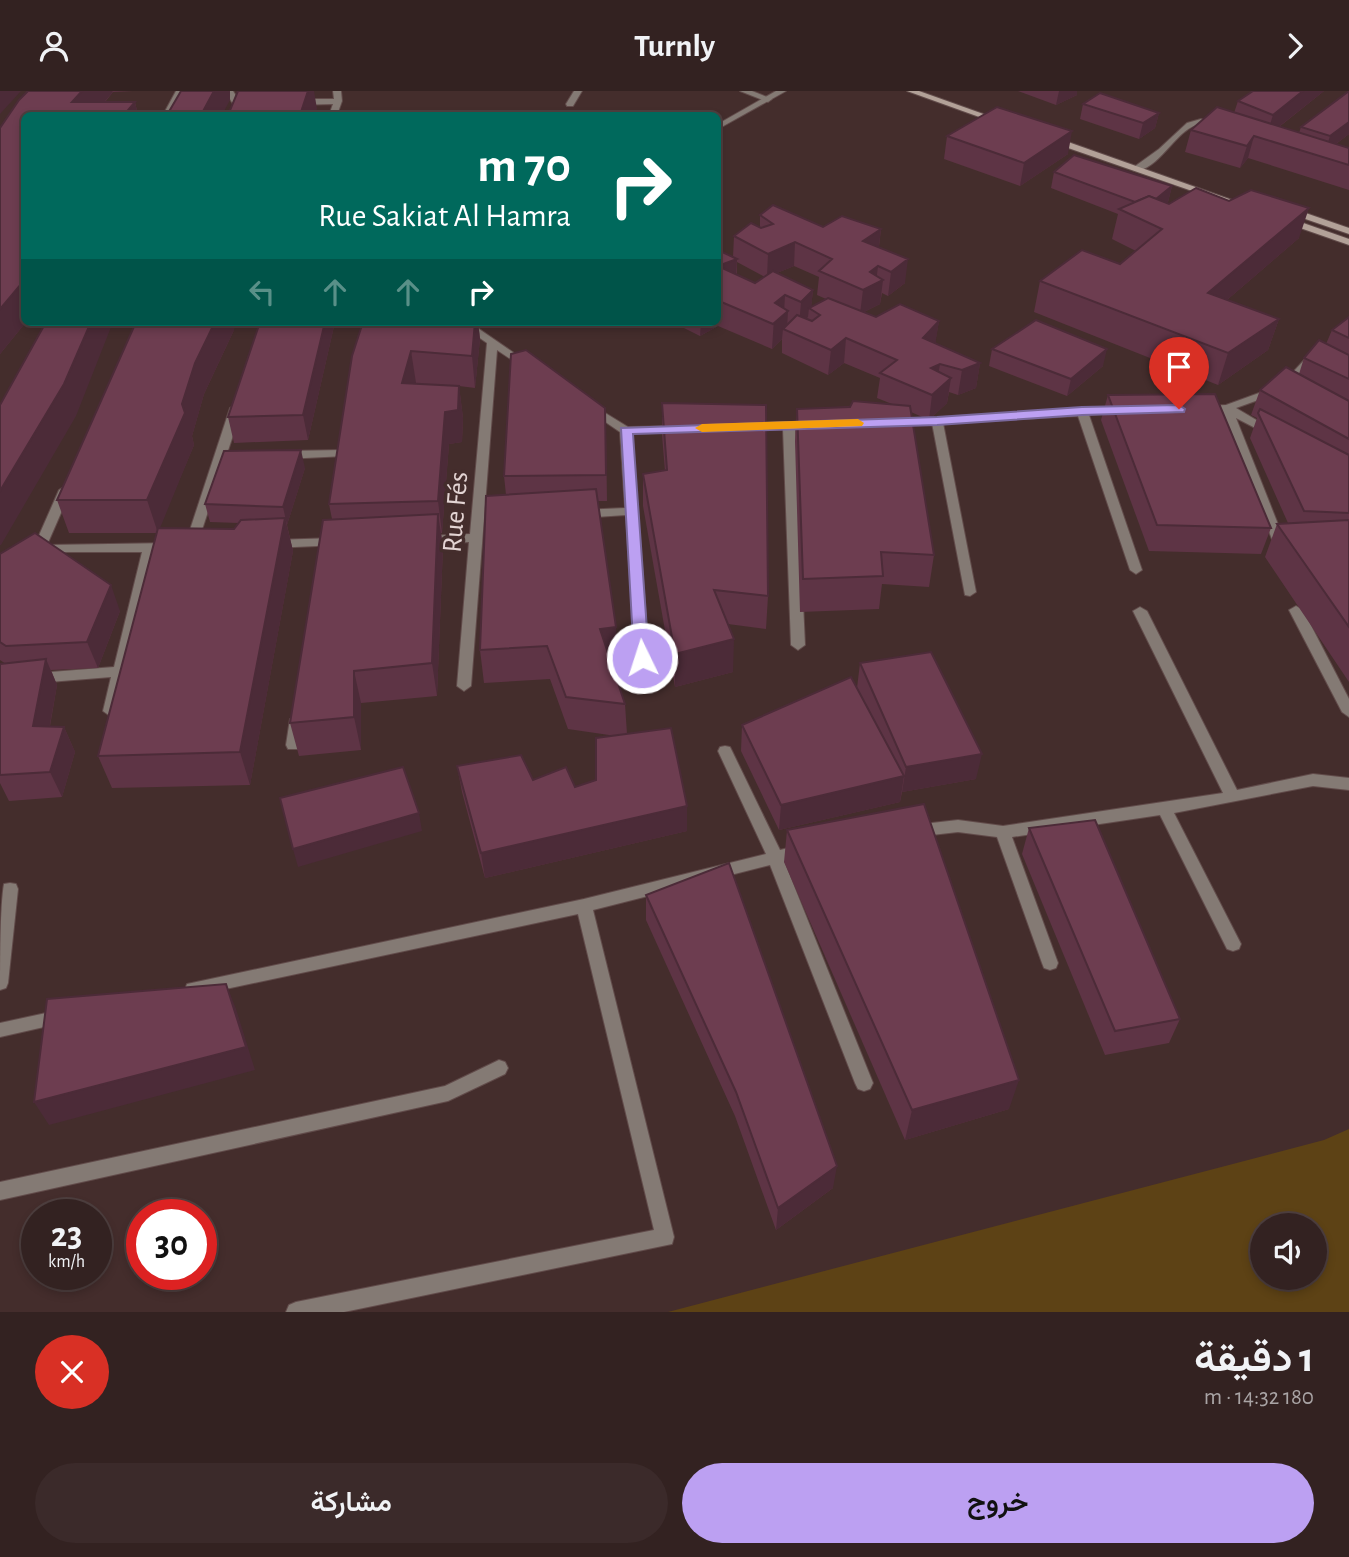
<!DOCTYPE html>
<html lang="ar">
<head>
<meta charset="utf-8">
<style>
	body { margin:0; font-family:"Alegreya Sans",Vazirmatn,sans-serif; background:#3b2a2a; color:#f1f3f6; direction:rtl; height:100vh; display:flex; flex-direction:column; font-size:26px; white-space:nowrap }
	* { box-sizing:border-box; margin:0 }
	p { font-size:23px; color:#a9a4a5 }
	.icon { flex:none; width:38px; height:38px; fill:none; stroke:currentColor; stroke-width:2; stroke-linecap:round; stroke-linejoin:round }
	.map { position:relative; height:1221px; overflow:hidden; direction:ltr }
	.sheet { display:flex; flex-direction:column; background:#332221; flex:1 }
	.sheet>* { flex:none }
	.top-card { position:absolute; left:21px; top:21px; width:700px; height:214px; border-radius:10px; box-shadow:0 4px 10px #0003,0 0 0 2px #4e3f3f; direction:rtl; background:#00695c; color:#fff; overflow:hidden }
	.controls { position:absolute; left:1250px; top:1122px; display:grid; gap:14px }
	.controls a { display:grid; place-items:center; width:77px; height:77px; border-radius:50%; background:#332221; box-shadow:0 4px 10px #0003,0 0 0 2px #4e3f3f; font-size:35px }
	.speed { position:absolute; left:21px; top:1108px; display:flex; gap:14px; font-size:35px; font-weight:700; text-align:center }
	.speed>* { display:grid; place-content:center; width:91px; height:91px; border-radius:50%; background:#332221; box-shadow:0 4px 10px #0003,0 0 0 2px #4e3f3f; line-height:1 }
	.speed small { font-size:18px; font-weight:400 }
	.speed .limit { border:10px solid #d22; background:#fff; color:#111 }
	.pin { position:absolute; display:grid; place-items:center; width:60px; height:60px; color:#fff; margin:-72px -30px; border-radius:50% 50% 50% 0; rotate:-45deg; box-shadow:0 0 7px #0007 }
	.pin .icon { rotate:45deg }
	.me { position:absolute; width:77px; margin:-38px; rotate:356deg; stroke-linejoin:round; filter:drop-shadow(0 0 5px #0008) }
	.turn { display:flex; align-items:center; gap:24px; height:147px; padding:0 35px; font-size:32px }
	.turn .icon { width:91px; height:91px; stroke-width:2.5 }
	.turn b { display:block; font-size:49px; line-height:60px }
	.lanes { display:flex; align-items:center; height:66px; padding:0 35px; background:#0003; justify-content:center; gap:35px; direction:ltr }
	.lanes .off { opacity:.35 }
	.round { display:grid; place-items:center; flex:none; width:74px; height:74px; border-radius:37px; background:#3b2a2a }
	.overview { display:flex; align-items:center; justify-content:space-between; height:119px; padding:0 35px }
	h1 { font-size:42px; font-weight:600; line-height:52px }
	.button { display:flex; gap:14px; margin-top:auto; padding:14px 35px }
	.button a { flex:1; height:80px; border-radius:42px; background:#bca0f2; color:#111; font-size:28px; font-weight:600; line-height:80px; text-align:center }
	.button a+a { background:#3b2a2a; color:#f1f3f6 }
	header { display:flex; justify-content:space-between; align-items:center; height:91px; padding:0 35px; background:#332221; font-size:32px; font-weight:600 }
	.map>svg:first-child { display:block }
</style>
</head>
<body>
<header><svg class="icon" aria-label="forward" viewBox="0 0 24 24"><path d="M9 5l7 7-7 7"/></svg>Turnly<svg class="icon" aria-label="person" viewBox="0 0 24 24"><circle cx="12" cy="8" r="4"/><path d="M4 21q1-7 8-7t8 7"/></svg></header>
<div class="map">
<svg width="1349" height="1221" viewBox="0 0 1349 1221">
	<rect width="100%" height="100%" fill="#442d2c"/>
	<path fill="#5d4215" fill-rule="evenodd" d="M1349 1038V1221H668L1324 1049ZM1262 1134H1314V1186H1262Z"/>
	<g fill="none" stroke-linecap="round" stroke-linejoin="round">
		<defs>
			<g id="lane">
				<polygon points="574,0 582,0 573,15 567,15 566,13"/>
				<polygon points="740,0 752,0 772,8 768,11"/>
				<path d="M1201 28 1222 34 1218 37C1211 35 1203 32 1196 34 1175 41 1157 81 1134 80V76L1159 58 1187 32Z"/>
			</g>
			<g id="street">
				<polygon points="176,0 184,0 171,24 163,24"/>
				<polygon points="225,0 233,0 240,11 239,13 233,13"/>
				<polygon points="333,0 341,0 342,10 337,24 329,24 333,13 297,14 293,11 297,8 334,8"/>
				<polygon points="776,0 786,0 718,38 718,33"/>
				<polygon points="457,231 469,231 530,273 525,276 521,275 497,259 471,595 464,600 457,595 469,451 423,453 417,449 423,445 470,443 487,252"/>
				<polygon points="1311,265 1316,268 1289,298 1236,317 1275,340 1269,343 1265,342 1236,327 1287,456 1281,460 1275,456 1223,321 1204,321 1198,318 1204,315 1226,314 1281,294 1307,266"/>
				<polygon points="589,312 628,336 680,335 686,338 680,341 632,343 649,567 642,572 635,567 626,424 581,427 575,423 581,419 625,417 620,341 585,317 585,313"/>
				<polygon points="236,314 242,317 197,454 195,457 187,457 185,454 230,317"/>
				<polygon points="1121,316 1125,317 1125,321 1089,324 1142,479 1136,483 1130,479 1078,325 943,332 976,501 970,505 965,504 932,332 893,334 887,331 889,329"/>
				<polygon points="813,331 819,334 817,336 795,338 805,554 798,559 791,554 783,338 750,339 744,336 750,333"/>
				<polygon points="342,359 348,363 346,365 284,368 278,364 284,360"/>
				<polygon points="65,395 71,399 47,454 171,452 177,456 171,460 155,460 117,620 110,625 103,620 111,586 0,595 0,585 114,576 142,461 35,461 33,458 59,399"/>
				<polygon points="336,447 342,451 340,454 272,457 266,453 272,449"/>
				<polygon points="1296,515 1303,519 1349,608 1349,626 1342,621 1289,519"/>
				<polygon points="1140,516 1147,520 1237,699 1313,683 1349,687 1349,699 1313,695 1174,722 1241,853 1239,858 1233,860 1227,858 1160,724 1012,746 1058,872 1056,877 1050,879 1044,877 1042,872 997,746 958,741 914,746 909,744 906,740 909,736 914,734 958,729 1003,735 1223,702 1133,520"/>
				<polygon points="297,623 304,628 300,654 298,658 288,658 286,654 290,628"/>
				<polygon points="725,655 730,656 732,660 780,759 801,754 806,756 809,760 806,764 784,770 873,992 870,998 864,1000 858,998 855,992 770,774 593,819 674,1146 672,1153 344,1221 286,1221 289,1214 296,1211 654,1139 578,823 193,905 187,903 185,898 187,893 584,808 766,763 718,660 720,656"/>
				<path d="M10 792 16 793 18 798 8 892 6 897 0 899C0 874 0 815 4 793Z"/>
				<polygon points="60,919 66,921 68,926 66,931 0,946 0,932"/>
				<polygon points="499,969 505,971 508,977 505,983 448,1010 0,1109 0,1091 445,995"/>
			</g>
			<g id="secondary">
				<polygon points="907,0 919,0 1003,30 996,32"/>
				<polygon points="1048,46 1054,46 1252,116 1244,118 1048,50"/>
				<polygon points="1288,118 1294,118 1349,137 1349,143 1288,122"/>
				<polygon points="1283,127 1289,127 1349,148 1349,154 1283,131"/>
			</g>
		</defs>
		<use href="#lane" stroke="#614b4a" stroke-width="2"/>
		<use href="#street" stroke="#614b4a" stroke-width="2"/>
		<use href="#secondary" stroke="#614b4a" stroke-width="2"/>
		<use href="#lane" fill="#847a74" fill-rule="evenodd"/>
		<use href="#street" fill="#847a74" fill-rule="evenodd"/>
		<use href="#secondary" fill="#b2a198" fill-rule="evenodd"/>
	</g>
	<g fill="#5e3445" fill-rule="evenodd">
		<polygon points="28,0 133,0 113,1 105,11 135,11 138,24 24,24 24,231 26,231 0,263 0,37"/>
		<polygon points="1018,0 1077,0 1077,4 1056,14"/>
		<polygon points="1324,0 1279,36 1299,42 1301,36 1349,0 1349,43 1336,53 1349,57 1349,99 1248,67 1240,77 1185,61 1191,39 1234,22 1238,10"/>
		<polygon points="1083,13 1159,22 1155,37 1139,48 1080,28"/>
		<polygon points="947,45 1068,63 1020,95 944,68"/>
		<polygon points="1054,81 1172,95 1168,111 1167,112 1299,147 1227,209 1279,228 1268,259 1218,294 1034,221 1040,190 1120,173 1136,160 1112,148 1118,123 1051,97"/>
		<path d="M760 124 823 136 881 138 879 156 905 192 888 205 882 202 880 213 864 221 876 226 939 230 935 252 980 272 976 297 958 304 949 301 947 312 929 329 911 321 934 464 929 496 882 493 879 518 800 521 795 350 797 318 892 313 877 307 880 287 844 272 828 284 782 262V248L772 258 718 235 700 245 672 231H718V159L733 166 734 145 760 136ZM737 171 765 186 755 192 737 184ZM794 175 819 186 817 204 826 208 811 216 813 199 777 182Z"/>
		<polygon points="1349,226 1349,591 1265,466 1277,433 1288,432 1250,347 1257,327 1251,324 1260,299 1299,283 1304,267 1326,253 1332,239"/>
		<polygon points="260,231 335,231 308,349 234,352 228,326"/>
		<polygon points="363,231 478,231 480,248 475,297 459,295 463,327 462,351 449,353 442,442 441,442 443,456 437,605 361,612 361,659 299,665 290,632 332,428 329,413"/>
		<polygon points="234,239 204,303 192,345 194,354 159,437 234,438 239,432 210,431 205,413 305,377 287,434 293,460 250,694 112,697 98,665 157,442 69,442 57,409"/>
		<polygon points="992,258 1103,275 1067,305 989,275"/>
		<polygon points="1108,304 1271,437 1261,463 1149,460 1101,329"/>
		<polygon points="662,312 768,505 766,538 728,533 733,581 675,596 643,415 643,383 665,380 662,344"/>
		<polygon points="606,342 607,410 598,410 616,536 617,569 610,570 625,613 627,643 687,740 485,787 462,701 457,675 575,696 596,689 616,645 568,638 550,588 484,592 480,559 506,404 504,385"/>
		<polygon points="0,463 120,520 98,577 51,579 57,594 50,635 64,636 75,661 62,706 9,710 0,692 0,573 6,573 0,569"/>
		<polygon points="860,572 976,688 902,701 900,711 779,739 741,660 742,634 857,597"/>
		<polygon points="1029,737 1180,928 1169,952 1105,964 1022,763"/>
		<polygon points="787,739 1009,1018 905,1049 784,771"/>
		<polygon points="646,804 833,1097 776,1139 735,1025 646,829"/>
	</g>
	<g fill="#4c2b38">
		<polygon points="0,0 21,0 0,23"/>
		<polygon points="82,0 112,0 113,1 93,24 72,11"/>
		<polygon points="214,0 230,0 230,9 222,24 201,24"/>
		<polygon points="308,0 314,0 317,18 315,24 300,24"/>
		<polygon points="1059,0 1077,0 1077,4 1056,14"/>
		<polygon points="1303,0 1324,0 1266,46 1273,24"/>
		<polygon points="135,11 138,24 124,24"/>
		<polygon points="1159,22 1155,37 1139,48 1143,32"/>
		<polygon points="1349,31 1349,43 1325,61 1330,45"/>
		<polygon points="1072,40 1068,63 1020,95 1024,72"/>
		<polygon points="1254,45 1248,67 1240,77 1247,55"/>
		<polygon points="1172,95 1168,111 1145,130 1147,116"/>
		<polygon points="1309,117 1299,147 1199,233 1208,202"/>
		<polygon points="881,138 878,162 863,150"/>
		<polygon points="795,151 794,175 767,186 768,163"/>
		<polygon points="737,168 736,192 718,175"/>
		<polygon points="908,168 905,192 888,205 891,181"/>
		<polygon points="878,175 876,192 883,189 880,213 860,223 863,199 870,181"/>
		<polygon points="24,187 24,231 26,231 0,263 0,218"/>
		<polygon points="813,199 811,219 809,217 808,226 799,235 801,211"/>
		<polygon points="785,204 784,223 788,220 787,239 783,238 782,248 772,258 775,212"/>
		<polygon points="719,210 718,235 700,245 701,231 718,231 718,211"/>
		<polygon points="1279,228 1268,259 1218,294 1228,262"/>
		<polygon points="939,230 935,255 923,247"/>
		<polygon points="91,231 113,231 76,325 1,454 0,454 0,400"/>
		<polygon points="215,231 236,231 234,239 204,303 192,345 194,354 158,442 147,409 182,313 195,272"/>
		<polygon points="325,231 335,231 308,349 303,324"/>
		<polygon points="475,231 478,231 480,248 475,297 472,265"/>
		<polygon points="846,247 844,272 828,284 831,259"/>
		<polygon points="1107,258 1103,275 1067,305 1071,288"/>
		<polygon points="411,260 416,292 402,292"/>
		<polygon points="980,272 976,297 958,304 962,279"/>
		<polygon points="940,273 936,297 931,277"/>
		<polygon points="951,287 947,312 929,329 932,304"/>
		<polygon points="459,295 463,327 462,351 449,353 442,442 438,410 445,321"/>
		<polygon points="301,359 305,377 287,434 283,416"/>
		<polygon points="438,423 443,456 437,605 432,572"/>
		<polygon points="285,427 293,460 250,694 240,661"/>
		<polygon points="111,494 120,520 98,577 87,551"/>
		<polygon points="616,536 617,569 601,571 600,538"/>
		<polygon points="734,548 733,581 675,596 675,563"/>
		<polygon points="46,568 57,594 45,661 33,635"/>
		<polygon points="354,580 361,612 361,659 354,626"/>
		<polygon points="64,636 75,661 62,706 50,681"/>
		<polygon points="982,663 976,688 902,701 906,676"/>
		<polygon points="904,685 900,711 779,739 781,714"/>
		<polygon points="687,715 687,740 485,787 481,762"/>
		<polygon points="419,722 422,740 298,776 293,758"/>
		<polygon points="226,893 236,918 255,979 49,1034 34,1011"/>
		<polygon points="1019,989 1009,1018 905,1049 912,1019"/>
		<polygon points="837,1075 833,1097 776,1139 778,1117"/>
	</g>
	<g fill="#6d3d50" stroke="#4c2b38" stroke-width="2">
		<polygon points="28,0 82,0 72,11 135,11 124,24 24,24 24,187 22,192 0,218 0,37 19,9"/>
		<polygon points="181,0 214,0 201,24 167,24"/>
		<polygon points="238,0 308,0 300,24 228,24"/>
		<polygon points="1253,0 1303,0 1273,24 1238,10"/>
		<polygon points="1349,0 1349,31 1330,45 1301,36"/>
		<polygon points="1100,2 1159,22 1143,32 1083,13"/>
		<polygon points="997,16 1072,40 1024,72 947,45"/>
		<polygon points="1217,16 1349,57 1349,74 1254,45 1247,55 1191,39"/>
		<polygon points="1074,64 1172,95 1156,108 1149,105 1135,111 1054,81"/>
		<polygon points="1196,97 1229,110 1251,99 1309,117 1208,202 1279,228 1228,262 1040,190 1082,159 1120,173 1162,138 1119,118 1149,105 1169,113"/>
		<polygon points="773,114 823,136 842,125 881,138 863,150 908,168 891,181 878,175 870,181 883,189 863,199 819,180 832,168 795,151 768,163 734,145 751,132 761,137 773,133 760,124"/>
		<polygon points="718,159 737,168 718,175"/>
		<polygon points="718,175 755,192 773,180 813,199 801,211 785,204 775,212 788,220 773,233 719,210 718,211"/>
		<polygon points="828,207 876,226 900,213 939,230 923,247 980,272 962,279 940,273 931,277 951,287 932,304 880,282 897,269 846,247 831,259 783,238 797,224 812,230 820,224 809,217"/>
		<polygon points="1349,226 1349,247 1332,239"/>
		<polygon points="1036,229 1107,258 1071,288 992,258"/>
		<polygon points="46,231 91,231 64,293 0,400 0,314"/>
		<polygon points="136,231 215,231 195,272 182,313 185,322 147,409 57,409"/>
		<polygon points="260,231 325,231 303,324 228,326"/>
		<polygon points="363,231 475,231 472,265 411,260 402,292 459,295 458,319 445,321 438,410 329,413 352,265"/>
		<polygon points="1319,249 1349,264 1349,288 1304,267"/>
		<polygon points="526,259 605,317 606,384 504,385 511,263"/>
		<polygon points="1286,276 1349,310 1349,348 1260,299"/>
		<polygon points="1215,303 1271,437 1157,434 1108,304"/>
		<polygon points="853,310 910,315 934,464 881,461 883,485 803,488 797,318 850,316"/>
		<polygon points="662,312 766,314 768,505 714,499 734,548 675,563 643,383 667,379"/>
		<polygon points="1260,318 1349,364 1349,422 1304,420 1258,322"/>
		<polygon points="301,359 283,416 205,413 224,360"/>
		<polygon points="596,398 616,536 600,538 625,613 566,606 547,555 480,559 486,405"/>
		<polygon points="438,423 432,572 354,580 354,626 290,632 323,429"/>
		<polygon points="285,427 240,661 98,665 158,437 234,438 241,429"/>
		<polygon points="1349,429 1349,536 1277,433"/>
		<polygon points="35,442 111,494 87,551 6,555 0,551 0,463"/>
		<polygon points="931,561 982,663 906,676 860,572"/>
		<polygon points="46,568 33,635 64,636 50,681 0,684 0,573"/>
		<polygon points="851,586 904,685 781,714 742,634"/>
		<polygon points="671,637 687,715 481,762 457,675 521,664 533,689 566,676 575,696 596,689 596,647"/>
		<polygon points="403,676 419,722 293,758 280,707"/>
		<polygon points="924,713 1019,989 912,1019 787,739"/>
		<polygon points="1095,729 1180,928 1115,940 1029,737"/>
		<polygon points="729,772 837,1075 778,1117 736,1001 646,804"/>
		<polygon points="226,893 246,956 34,1011 47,908"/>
	</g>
	<polygon fill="#bca0f2" stroke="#7a689d" stroke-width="2" points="1179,314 1185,318 1184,321 1082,324 937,334 633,343 649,567 642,572 634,567 621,337 937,326 1082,316"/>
	<polygon fill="#f59e0b" points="858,328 864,332 862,335 702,341 695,337 702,333"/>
	<g text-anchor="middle" stroke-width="7" stroke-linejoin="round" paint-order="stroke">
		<g font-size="28" fill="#e3d4d3" stroke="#442d2c">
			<text transform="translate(454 421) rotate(-85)" y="10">Rue Fés</text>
		</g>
	</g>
</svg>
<div class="controls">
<a><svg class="icon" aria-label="sound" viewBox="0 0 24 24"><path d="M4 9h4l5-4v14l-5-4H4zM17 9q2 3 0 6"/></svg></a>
</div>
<div class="speed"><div>23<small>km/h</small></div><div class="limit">30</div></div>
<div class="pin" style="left:1179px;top:318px;background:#d93025"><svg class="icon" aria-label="arrive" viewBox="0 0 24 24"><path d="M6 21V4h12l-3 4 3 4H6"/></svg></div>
<svg class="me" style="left:642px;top:567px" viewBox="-20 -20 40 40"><circle r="17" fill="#bca0f2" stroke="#fff" stroke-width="3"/><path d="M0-11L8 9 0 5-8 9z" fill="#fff"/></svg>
<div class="top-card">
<div class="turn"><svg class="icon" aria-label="right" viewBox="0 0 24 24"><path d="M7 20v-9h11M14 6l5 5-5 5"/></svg><div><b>70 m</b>Rue Sakiat Al Hamra</div></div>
<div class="lanes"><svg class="icon off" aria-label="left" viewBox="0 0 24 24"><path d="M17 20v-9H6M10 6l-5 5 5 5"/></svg><svg class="icon off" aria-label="ahead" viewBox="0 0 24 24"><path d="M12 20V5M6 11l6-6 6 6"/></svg><svg class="icon off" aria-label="ahead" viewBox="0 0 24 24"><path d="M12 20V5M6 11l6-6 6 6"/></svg><svg class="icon" aria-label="right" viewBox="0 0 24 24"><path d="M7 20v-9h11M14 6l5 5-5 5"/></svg></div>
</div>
</div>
<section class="sheet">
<div class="overview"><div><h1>1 دقيقة</h1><p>180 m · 14:32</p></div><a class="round" style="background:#d93025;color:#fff"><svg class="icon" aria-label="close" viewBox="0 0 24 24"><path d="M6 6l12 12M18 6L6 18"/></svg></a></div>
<div class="button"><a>خروج</a><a>مشاركة</a></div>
</section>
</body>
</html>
